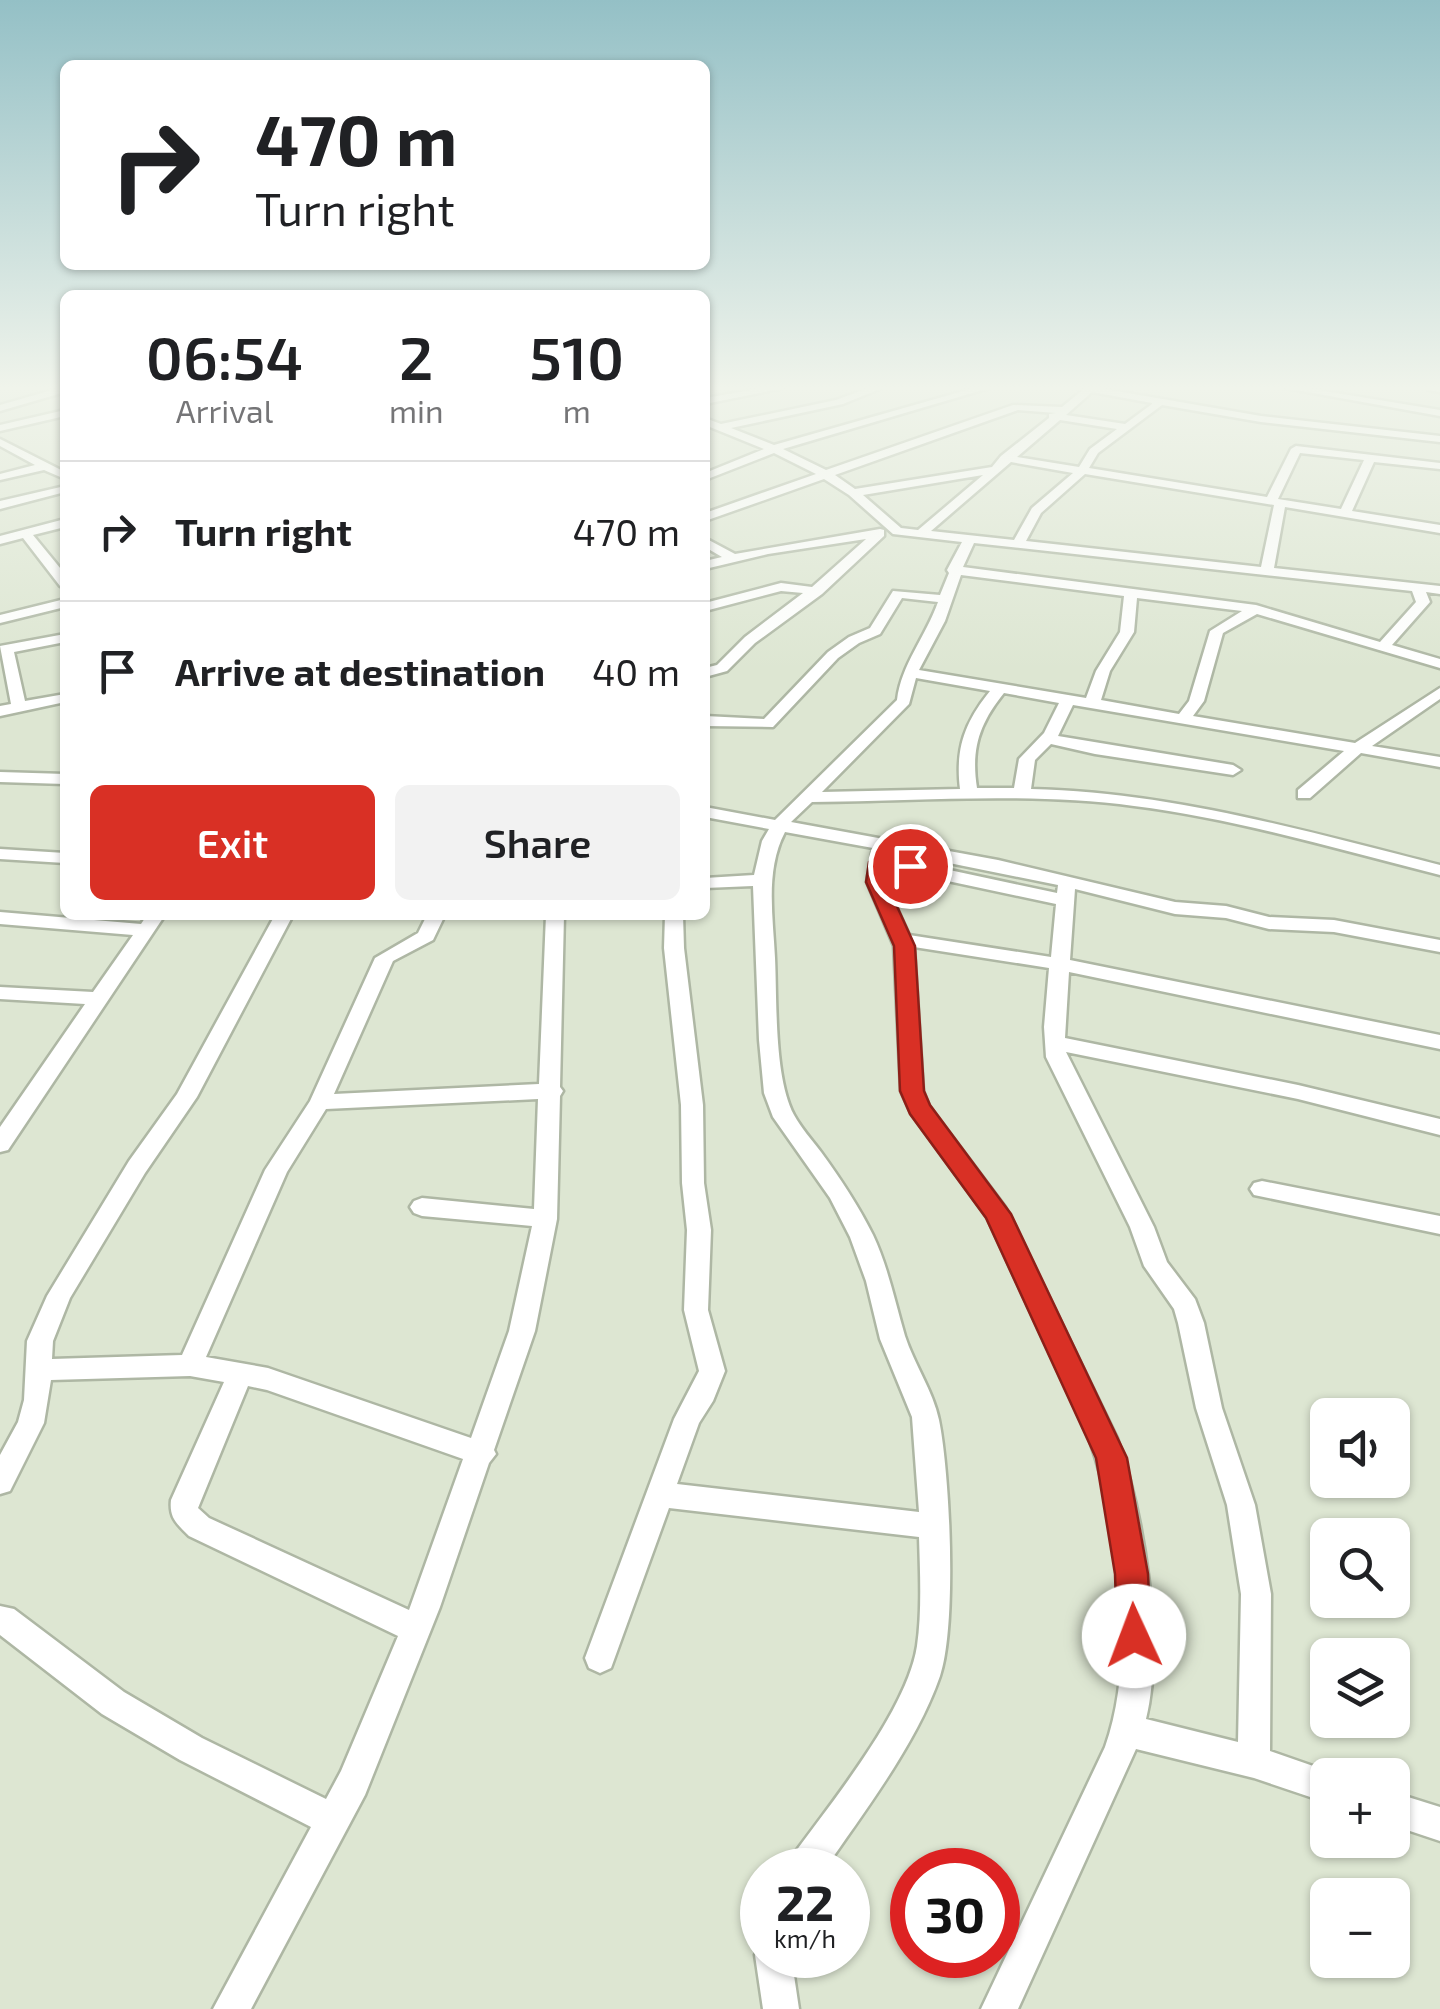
<!DOCTYPE html>
<html lang="en">
<head>
<meta charset="utf-8">
<style>
	body { margin:0; font-family:"Exo 2",sans-serif; background:#f2f2f2; color:#202124; height:100vh; display:flex; flex-direction:column; font-size:38px; white-space:nowrap }
	* { box-sizing:border-box; margin:0 }
	p { font-size:32px; color:#757577 }
	.icon { flex:none; width:55px; height:55px; fill:none; stroke:currentColor; stroke-width:2; stroke-linecap:round; stroke-linejoin:round }
	.map { position:relative; flex:1; overflow:hidden }
	.details { position:absolute; left:60px; top:290px; width:650px; height:630px; display:flex; flex-direction:column; background:#fff; border-radius:15px; box-shadow:0 2px 8px #0004 }
	.details>* { flex:none }
	.top-card { position:absolute; left:60px; top:60px; width:650px; height:210px; border-radius:15px; box-shadow:0 2px 8px #0004; background:#fff; color:#202124; overflow:hidden }
	.controls { position:absolute; left:1310px; top:1398px; display:grid; gap:20px }
	.controls a { display:grid; place-items:center; width:100px; height:100px; border-radius:15px; background:#fff; box-shadow:0 2px 8px #0004; font-size:50px }
	.speed { position:absolute; left:740px; top:1848px; display:flex; gap:20px; font-size:50px; font-weight:700; text-align:center }
	.speed>* { display:grid; place-content:center; width:130px; height:130px; border-radius:50%; background:#fff; box-shadow:0 2px 8px #0004; line-height:1 }
	.speed small { font-size:25px; font-weight:400 }
	.speed .limit { border:15px solid #d22; background:#fff; color:#111 }
	.pin { position:absolute; display:grid; place-items:center; width:85px; height:85px; color:#fff; margin:-42px; border:5px solid #fff; border-radius:50%; box-shadow:0 2px 10px #0007 }
	.me { position:absolute; width:110px; margin:-55px; rotate:358deg; stroke-linejoin:round; filter:drop-shadow(0 0 8px #0008) }
	.turn { display:flex; align-items:center; gap:35px; height:210px; padding:0 30px; font-size:45px }
	.turn .icon { width:130px; height:130px; stroke-width:2.5 }
	.turn b { display:block; font-size:70px; line-height:85px }
	.eta { display:flex; justify-content:space-evenly; align-items:center; height:170px; text-align:center }
	.eta b { font-size:60px; font-weight:600; line-height:70px }
	.button { display:flex; gap:20px; margin-top:auto; padding:20px 30px }
	.button a { flex:1; height:115px; border-radius:15px; background:#d93025; color:#fff; font-size:40px; font-weight:600; line-height:115px; text-align:center }
	.button a+a { background:#f2f2f2; color:#202124 }
	ul { padding:0; list-style:none }
	li { display:flex; align-items:center; gap:30px; height:140px; padding:0 30px; border-top:2px solid #e0e0e0 }
	li div { flex:1 }
	li b { display:block; font-size:38px }
	li em { font-style:normal }
	.map>svg:first-child { display:block }
</style>
</head>
<body>
<div class="map">
<svg width="1440" height="2009" viewBox="0 0 1440 2009">
	<rect width="100%" height="100%" fill="#dde6d2"/>
	<g fill="none" stroke-linecap="round" stroke-linejoin="round">
		<defs>
			<g id="minor">
				<polygon points="59,388 65,388 65,392 0,411 0,405"/>
				<polygon points="763,388 783,388 705,404 705,398"/>
				<path d="M868 388H882L843 404 731 428 774 445 974 388H989L783 449 826 470 1013 405 1062 407 1085 388H1099L1261 416 1440 436V442L1261 422 1162 405 1098 453 1089 468 1267 497 1291 449 1296 446 1440 463V469L1374 462 1352 511 1440 525V533L1285 507 1274 568 1440 586V594L1426 592 1430 602 1392 645 1440 659V668L1257 614 1223 633 1204 701 1193 716 1355 743 1440 688V699L1372 746 1440 757V767L1361 753 1310 798H1298V790L1344 751 1073 705 1058 736 1233 765 1241 770 1233 775 1095 754 1051 744 1035 760 1031 789C1171 792 1305 831 1440 865V875C1339 850 1238 819 1134 806 1027 792 919 801 812 802L791 822 998 860 1175 902 1226 906 1269 917 1334 920 1440 940V952L1334 932 1269 929 1226 918 1175 914 1075 889 1070 960 1440 1035V1049L1069 972 1065 1038 1298 1085 1440 1119V1135L1298 1099 1066 1052 1154 1227 1167 1262 1195 1299 1204 1323 1222 1408 1255 1505 1271 1594 1270 1751 1339 1775H1328V1803L1254 1778 1136 1749 1018 2009H981L1105 1747C1137 1656 1120 1528 1089 1438L987 1217 911 1113 901 1091 894 946 867 882 873 848 785 832C765 870 773 916 775 958 777 1000 774 1078 794 1115 801 1128 812 1140 821 1152 840 1178 858 1205 873 1235 888 1267 895 1302 905 1336 914 1364 933 1391 939 1420 950 1474 957 1625 940 1676 917 1743 864 1812 824 1870H786L791 1858C830 1804 907 1711 917 1646 922 1611 920 1572 919 1537L669 1508 611 1668 600 1673 589 1668 585 1658 674 1419 699 1371 684 1310 687 1230 682 1183 681 1105 664 948 665 915H683L684 948 703 1105 704 1183 711 1230 708 1310 725 1371 713 1401 699 1423 677 1484 919 1512 912 1417 880 1339 866 1281 850 1237 830 1198 773 1117 764 1093 759 1040 753 886 705 888V878L754 875 762 841 769 829 705 817V807L775 820 897 700C901 665 926 636 938 602L902 598 880 634 859 643 838 658 773 727 705 726V716L764 719 828 652 849 637 870 628 893 591 940 595 949 573 947 570 962 542 893 534 849 495 824 479 705 521V513L816 474 774 453 705 480V473L764 449 705 425V418L721 424 836 400ZM1092 392 1152 403V404L1125 424 1066 415ZM1018 410 1056 413 1049 414V418L1001 456 992 467 855 489 835 475ZM1060 420 1117 429 1090 449 1079 467 1017 457ZM1300 453 1364 460 1341 509 1278 499ZM1011 462 1073 473 1032 508 1014 540 931 531ZM1085 474 1274 505 1261 567 1026 541 1041 513ZM983 475 918 530 901 528 863 495ZM974 543 1412 591 1416 602 1380 642 1256 605 963 567ZM961 575 1124 596 1120 632 1096 671 1086 698 919 670 945 621ZM1137 598 1242 611 1210 631 1189 701 1179 714 1101 700 1110 671 1134 632ZM916 678 990 691C965 722 955 748 960 789L822 792 909 704ZM1004 693 1059 703 1044 733 1019 759 1014 788H977C971 749 979 724 1004 693ZM890 851 1058 885 1057 893 889 857ZM887 868 1056 904 1051 957 909 935 885 882ZM914 947 1049 968 1044 1027 1046 1057 1130 1227 1144 1266 1174 1309 1178 1323 1196 1408 1227 1505 1241 1594 1238 1742 1146 1719C1165 1642 1143 1512 1117 1438L1005 1207 929 1106 923 1091Z"/>
				<polygon points="1285,388 1306,388 1440,410 1440,416"/>
				<polygon points="1427,388 1440,388 1440,392 1428,390"/>
				<polygon points="65,410 65,416 0,431 0,425"/>
				<polygon points="0,439 65,472 65,479 44,470 0,480 0,474 35,465 0,446"/>
				<polygon points="65,486 65,492 0,509 0,501"/>
				<polygon points="65,519 65,527 33,535 65,574 65,587 60,586 23,538 0,544 0,536"/>
				<polygon points="880,529 884,530 884,536 822,594 755,643 727,671 705,677 705,668 717,665 745,637 803,593 781,591 705,611 705,603 781,583 812,587 866,539 768,554 705,569 705,561 722,557 705,547 705,538 735,554"/>
				<polygon points="65,599 65,607 0,623 0,615"/>
				<polygon points="65,634 65,642 14,652 25,701 65,694 65,702 0,716 0,706 11,704 0,646"/>
				<polygon points="0,772 65,774 65,784 0,782"/>
				<polygon points="0,849 65,853 65,863 0,859"/>
				<polygon points="0,912 141,924 147,915 165,915 8,1150 0,1152 0,1127 85,1004 0,999 0,987 93,992 133,935 0,924"/>
				<path d="M275 915H293L197 1097 145 1173 70 1298 53 1341 52 1359 182 1355 265 1170 310 1101 375 958 418 933 427 915H445L433 940 393 961 334 1094 539 1084 546 915H564L560 1087 563 1091 560 1096 557 1219 535 1331 494 1450 496 1454 489 1463 440 1607 365 1795 251 2009H213L311 1827 180 1760 102 1714 0 1635V1606L14 1609 124 1692 202 1738 326 1799 341 1771 398 1636 189 1536C177 1524 169 1518 171 1500L224 1382 190 1376 51 1380 44 1423 10 1491 0 1494V1455L18 1422 24 1400 27 1341 47 1296 129 1161 177 1094ZM538 1099 534 1209 422 1198 414 1201 410 1207 414 1213 422 1216 532 1226 509 1331 471 1438 268 1368 206 1357 287 1172 326 1109ZM248 1386 267 1390 463 1459 409 1610 209 1518 198 1508Z"/>
				<polygon points="1262,1181 1440,1216 1440,1234 1254,1195 1250,1189 1254,1183"/>
				<polygon points="1392,1792 1440,1807 1440,1841 1392,1825"/>
				<polygon points="760,1942 762,1955 791,1955 799,2009 763,2009 755,1955"/>
			</g>
		</defs>
		<use href="#minor" stroke="#aeb7a4" stroke-width="5"/>
		<use href="#minor" fill="#fff" fill-rule="evenodd"/>
	</g>
	<linearGradient id="sky" x2="0" y2="1"><stop stop-color="#94c0c6"/><stop offset="0.58" stop-color="#f0f4eb"/><stop offset="1" stop-color="#f0f4eb" stop-opacity="0"/></linearGradient>
	<rect width="1440" height="669" fill="url(#sky)"/>
	<polygon fill="#d93025" stroke="#8d1f18" stroke-width="2.5" points="879,856 910,860 920,866 910,872 888,869 886,882 915,946 924,1091 930,1105 1011,1214 1127,1458 1148,1574 1151,1636 1146,1648 1134,1652 1122,1648 1117,1636 1115,1574 1096,1458 986,1218 910,1114 900,1091 894,946 866,882 869,862"/>
</svg>
<div class="controls">
<a><svg class="icon" aria-label="sound" viewBox="0 0 24 24"><path d="M4 9h4l5-4v14l-5-4H4zM17 9q2 3 0 6"/></svg></a>
<a><svg class="icon" aria-label="search" viewBox="0 0 24 24"><circle cx="10" cy="10" r="6"/><path d="M15 15l6 6"/></svg></a>
<a><svg class="icon" aria-label="layers" viewBox="0 0 24 24"><path d="M12 4l9 5-9 5-9-5zM3 14l9 5 9-5"/></svg></a>
<a>+</a>
<a>−</a>
</div>
<div class="speed"><div>22<small>km/h</small></div><div class="limit">30</div></div>
<div class="pin" style="left:910px;top:866px;background:#d93025"><svg class="icon" aria-label="arrive" viewBox="0 0 24 24"><path d="M6 21V4h12l-3 4 3 4H6"/></svg></div>
<svg class="me" style="left:1134px;top:1636px" viewBox="-20 -20 40 40"><circle r="19" fill="#fff"/><path d="M0-13L10 11 0 6-10 11z" fill="#d93025"/></svg>
<div class="top-card">
<div class="turn"><svg class="icon" aria-label="right" viewBox="0 0 24 24"><path d="M7 20v-9h11M14 6l5 5-5 5"/></svg><div><b>470 m</b>Turn right</div></div>
</div>
<section class="details">
<div class="eta">
<div><b>06:54</b><p>Arrival</p></div>
<div><b>2</b><p>min</p></div>
<div><b>510</b><p>m</p></div>
</div>
<ul>
<li><svg class="icon" aria-label="right" viewBox="0 0 24 24"><path d="M7 20v-9h11M14 6l5 5-5 5"/></svg><div><b>Turn right</b></div><em>470 m</em></li>
<li><svg class="icon" aria-label="arrive" viewBox="0 0 24 24"><path d="M6 21V4h12l-3 4 3 4H6"/></svg><div><b>Arrive at destination</b></div><em>40 m</em></li>
</ul>
<div class="button"><a>Exit</a><a>Share</a></div>
</section>
</div>
</body>
</html>
